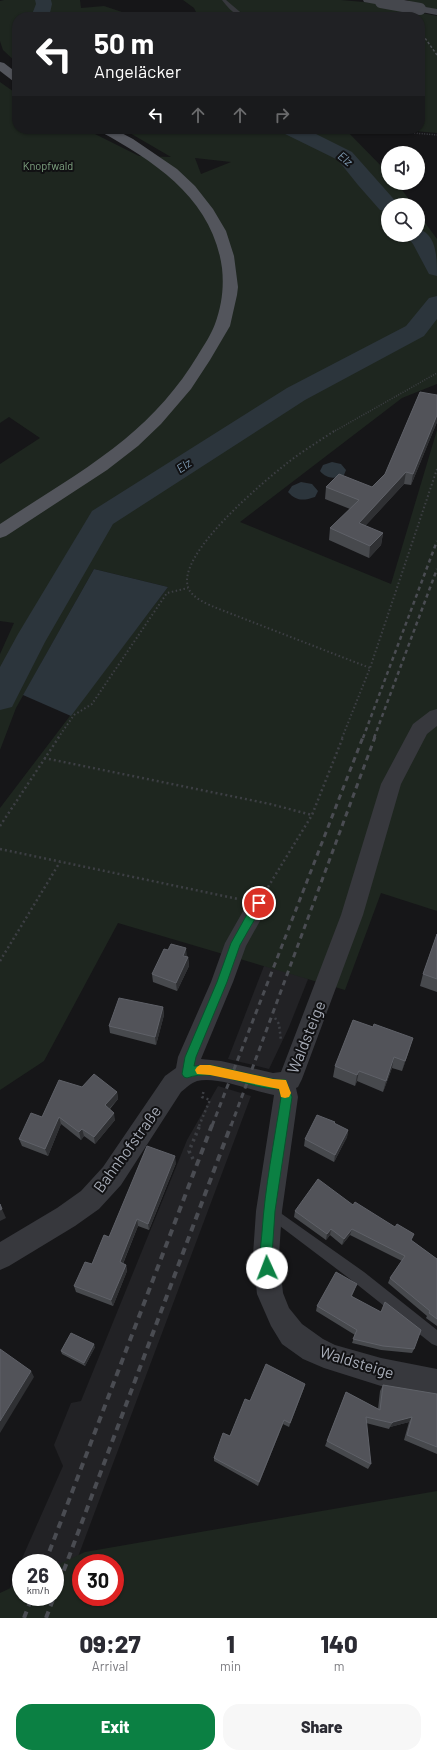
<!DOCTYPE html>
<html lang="en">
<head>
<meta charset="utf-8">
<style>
	body { margin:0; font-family:Barlow,sans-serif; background:#f7f7f7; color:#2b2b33; height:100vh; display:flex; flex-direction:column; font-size:15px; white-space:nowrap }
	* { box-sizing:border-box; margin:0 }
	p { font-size:13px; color:#7c7c81 }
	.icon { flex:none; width:22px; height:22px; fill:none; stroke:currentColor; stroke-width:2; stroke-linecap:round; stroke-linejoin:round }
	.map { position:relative; height:1618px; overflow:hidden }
	.drawer { display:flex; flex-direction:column; background:#fff; flex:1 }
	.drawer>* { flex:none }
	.banner { position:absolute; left:12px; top:12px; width:413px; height:122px; border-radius:16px; box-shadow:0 1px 3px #0004; background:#202124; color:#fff; overflow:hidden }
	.fabs { position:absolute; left:381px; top:146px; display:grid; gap:8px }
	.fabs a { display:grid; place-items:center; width:44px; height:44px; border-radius:50%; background:#fff; box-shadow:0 1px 3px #0004; font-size:20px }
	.speed { position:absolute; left:12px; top:1554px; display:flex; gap:8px; font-size:20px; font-weight:700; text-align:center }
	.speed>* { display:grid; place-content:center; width:52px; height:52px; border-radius:50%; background:#fff; box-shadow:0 1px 3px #0004; line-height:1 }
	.speed small { font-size:10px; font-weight:400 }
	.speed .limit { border:6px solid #d22; background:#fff; color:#111 }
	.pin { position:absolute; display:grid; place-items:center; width:34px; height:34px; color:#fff; margin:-17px; border:2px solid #fff; border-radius:50%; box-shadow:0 1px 4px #0007 }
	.me { position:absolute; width:44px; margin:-22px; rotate:358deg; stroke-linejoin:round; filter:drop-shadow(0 0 3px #0008) }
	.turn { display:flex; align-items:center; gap:14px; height:84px; padding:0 16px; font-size:18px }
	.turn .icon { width:52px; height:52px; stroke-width:2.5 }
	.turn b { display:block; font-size:28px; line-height:34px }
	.lanes { display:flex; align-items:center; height:38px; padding:0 16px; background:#0003; justify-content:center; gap:20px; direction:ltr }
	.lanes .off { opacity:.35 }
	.eta { display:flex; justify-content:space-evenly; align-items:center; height:68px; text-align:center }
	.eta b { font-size:24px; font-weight:800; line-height:28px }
	.cta { display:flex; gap:8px; margin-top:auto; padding:8px 16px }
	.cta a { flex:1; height:46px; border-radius:16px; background:#0b8043; color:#fff; font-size:16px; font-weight:800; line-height:46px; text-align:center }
	.cta a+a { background:#f7f7f7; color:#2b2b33 }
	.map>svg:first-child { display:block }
</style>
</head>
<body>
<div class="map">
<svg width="437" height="1618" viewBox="0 0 437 1618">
	<rect width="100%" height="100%" fill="#161618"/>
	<g fill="#222225" fill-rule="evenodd">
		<polygon points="286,909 326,934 289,1027 269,1069 228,1059"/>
		<path d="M218 1086 251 1096 55 1618H0V1614L20 1563 63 1466 54 1445 71 1403 81 1401 187 1140ZM21 1563H55V1597H21Z"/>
	</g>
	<g fill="#1e261f" fill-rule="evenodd">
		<polygon points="4,0 80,0 81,8 104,6 137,17 17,17 17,63 3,50 0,41 0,1"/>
		<polygon points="183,0 341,0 375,3 437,16 437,133 415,131 413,129 420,129 420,17 381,17 359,13 337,17 174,17 196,12 194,8"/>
		<polygon points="408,0 437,0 437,10 412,4"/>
		<path d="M0 82 17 94V129H85L139 156 171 157 123 129H345L388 173V183H397L413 205H388V235H418V213L437 239V384L402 398 240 522 391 584 437 430V911L381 893 345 990 118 923 44 1061 0 1090V808L168 587 94 569 16 708 0 750V654L14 623 0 621V464L40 438 9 417 0 423ZM195 158 231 162 201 174Z"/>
		<path d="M437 1491V1618H0V1593L21 1583V1597H55V1566L85 1552ZM81 1563H115V1597H81Z"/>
	</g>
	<g fill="#2c353c">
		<path d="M332 462 341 464 346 470 344 475C334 479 327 479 320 471L323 465Z"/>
		<path d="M301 482 312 484 318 491 315 497C303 501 296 501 288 492L292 486Z"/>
		<polygon points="94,569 168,587 71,716 23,695"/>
	</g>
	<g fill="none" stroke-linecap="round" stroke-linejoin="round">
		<g fill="#2c353c" fill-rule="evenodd">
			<polygon points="35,0 51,0 52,4 49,17 31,17 36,4"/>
			<polygon points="280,129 306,129 352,152 399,205 388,205 388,212 380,210 358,185 338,160 283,133"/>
			<path d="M418 229C437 234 437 258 437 276L429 274 413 244 406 235H418Z"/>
			<polygon points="437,296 437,319 424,336 305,400 113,524 45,642 12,707 0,710 0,667 18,634 92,511 287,388 406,326 429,298"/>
		</g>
		<g stroke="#3d3f44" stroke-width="1.5" stroke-dasharray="1 1.5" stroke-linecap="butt">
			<polyline points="405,129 415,133 437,135"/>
			<polyline points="333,432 437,373"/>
		</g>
		<g stroke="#3d3f44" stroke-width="2" stroke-dasharray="1.5 2.5" stroke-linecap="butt">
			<path d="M334 431C318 442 301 452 286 464 262 483 177 554 188 587 191 597 205 603 214 607L370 668"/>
			<polyline points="58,738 74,715 92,704 167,593 188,588"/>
			<polyline points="342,738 370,668 437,469"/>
		</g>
		<g stroke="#3d3f44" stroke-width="2.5" stroke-dasharray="2 3" stroke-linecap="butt">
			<polyline points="44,758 270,804 312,815"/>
			<polyline points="0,826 59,737"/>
			<polyline points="0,849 238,899"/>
			<polyline points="268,887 312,815 343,737"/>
			<polyline points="0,961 60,862"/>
			<polyline points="275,1018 279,1024 281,1041"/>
			<polyline points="199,1126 210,1100 202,1097 204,1090"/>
		</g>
		<polyline stroke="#3d3f44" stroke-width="3.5" stroke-dasharray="2.5 4" stroke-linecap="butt" points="193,1159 189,1151 200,1125"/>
		<g fill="#37383d" fill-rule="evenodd">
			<path d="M222 0H226L246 17C236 17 228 8 222 0Z"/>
			<polygon points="272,1207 364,1272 437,1330 437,1346 432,1344 354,1282 268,1217 266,1213 268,1209"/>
		</g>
		<path fill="#37383d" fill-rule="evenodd" d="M437 709V726L427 734 401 784 363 915 302 1079 298 1087 296 1088 298 1097 282 1211 279 1255 283 1293 289 1308 302 1324 323 1339 335 1345 381 1358 437 1369V1397L381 1386 324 1368 303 1359 282 1344 271 1326 257 1294 253 1255 256 1211 274 1095C252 1091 217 1076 197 1081 191 1083 186 1088 181 1092L121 1185 99 1209 75 1226 9 1266 0 1270V1242L57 1208 81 1191 103 1167 165 1076 176 1068 178 1057 211 982 225 943 251 897 259 894 267 897 270 903 246 946 233 982 201 1059 221 1061 273 1073 281 1072 341 915 381 784 413 724 430 711Z"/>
		<g fill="#45474d" fill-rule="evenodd">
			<polygon points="363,0 385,0 386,2 381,5 364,2"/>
			<polygon points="420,6 437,9 437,15 416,11 415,9 416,7"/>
		</g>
		<g fill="#53555c" fill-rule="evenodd">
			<polygon points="0,62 4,63 17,73 17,82 13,81 0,71"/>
			<path d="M99 129H114L133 139 177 169 195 186 213 209 226 231 234 256 238 287 237 295 230 326 210 360 191 389 161 424 138 446 107 470 6 536 0 538V524C42 496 86 471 125 439 153 416 179 387 198 355 204 345 211 335 215 324 222 305 224 287 222 268 213 200 156 162 101 132Z"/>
		</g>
		<g stroke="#4a4c52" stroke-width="1.5" stroke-dasharray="2.5 2" stroke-linecap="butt">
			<polyline points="403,0 416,17"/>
			<polyline points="420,31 437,55"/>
		</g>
		<g stroke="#4a4c52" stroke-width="2.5" stroke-dasharray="4 3.5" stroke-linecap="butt">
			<polyline points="363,738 437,541"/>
			<polyline points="374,738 437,569"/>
		</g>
		<g stroke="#4a4c52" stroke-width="3" stroke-dasharray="5.5 4.5" stroke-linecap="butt">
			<polyline points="212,1126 363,737"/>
			<polyline points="231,1126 375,737"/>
		</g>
		<g stroke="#4a4c52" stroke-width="4" stroke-dasharray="7 5.5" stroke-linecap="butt">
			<polyline points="45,1563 212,1125"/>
			<polyline points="55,1594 231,1125"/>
			<polyline points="24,1618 32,1597"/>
			<polyline points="46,1618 54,1597"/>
		</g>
		<polyline stroke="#45474d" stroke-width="12" points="381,2 420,9"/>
	</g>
	<g fill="#47494d">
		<polygon points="437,395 437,422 411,485 404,484 365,526 383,533 381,545 369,558 329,540 330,528 350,509 325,499 326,487 372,487 385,474"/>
		<polygon points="437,934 437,992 420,986 423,974"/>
		<polygon points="187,957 188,957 189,966 177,991 153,982 152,974"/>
		<polygon points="163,1007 164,1015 156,1045 110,1033 109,1026"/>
		<polygon points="410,1048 402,1071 392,1068 383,1092 357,1081 355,1086 333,1077 335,1066"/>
		<polygon points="82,1087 117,1092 118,1099 110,1109 115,1120 95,1144 84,1136 81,1140 61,1124 48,1156 22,1146 19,1139 42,1117"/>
		<polygon points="334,1124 348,1130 347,1137 334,1162 304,1146 305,1139"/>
		<polygon points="176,1163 149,1230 138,1226 123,1264 126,1265 127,1271 113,1306 76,1292 74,1286 92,1264 109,1237"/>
		<polygon points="353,1205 411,1240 437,1259 437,1326 426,1318 427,1316 388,1283 390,1278 402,1261 350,1235 342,1245 330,1235 326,1240 294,1217 295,1211"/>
		<polygon points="355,1289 352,1296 414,1349 412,1353 381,1350 352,1343 355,1335 316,1311 317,1306"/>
		<polygon points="95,1347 85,1366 62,1354 61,1351"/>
		<polygon points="383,1385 437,1394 437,1454 404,1440 409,1422 390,1427 389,1429 366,1423 371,1464 368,1469 325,1446 346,1392 378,1409 380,1391"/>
		<polygon points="304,1388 289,1427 283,1424 258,1486 214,1461 214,1458 230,1436 250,1401"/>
	</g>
	<g fill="#2f3033">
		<polygon points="437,415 437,422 411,485 413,474"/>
		<polygon points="406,472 404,484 357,535 359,523"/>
		<polygon points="383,533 381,545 369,558 370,546"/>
		<polygon points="186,948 187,957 183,956"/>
		<polygon points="188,957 189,966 177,991 176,983"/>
		<polygon points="163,1007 164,1015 156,1045 155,1037"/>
		<polygon points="413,1038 410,1048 402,1071 405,1061"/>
		<polygon points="394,1057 392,1068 383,1092 386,1081"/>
		<polygon points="359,1071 357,1081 355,1086 357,1075"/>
		<polygon points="117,1092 118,1099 106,1112 105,1105"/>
		<polygon points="114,1113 115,1120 95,1144 94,1137"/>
		<polygon points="59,1117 61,1124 48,1156 45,1149"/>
		<polygon points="82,1129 84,1136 81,1140 79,1132"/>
		<polygon points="348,1130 347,1137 334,1162 335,1155"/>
		<polygon points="175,1156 176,1163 149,1230 148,1224"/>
		<polygon points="2,1209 6,1218 0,1221 0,1210"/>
		<polygon points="137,1219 138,1226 121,1268 120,1262"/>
		<polygon points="331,1229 330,1235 326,1240 327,1234"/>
		<polygon points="352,1229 350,1235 342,1245 344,1239"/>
		<polygon points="126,1265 127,1271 113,1306 111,1300"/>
		<polygon points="94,1344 95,1347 85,1366 84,1363"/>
		<polygon points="31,1371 34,1377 0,1433 0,1421"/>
		<polygon points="305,1384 304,1388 289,1427 290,1423"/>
		<polygon points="412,1417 409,1422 390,1427 393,1422"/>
		<polygon points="284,1420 283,1424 258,1486 259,1482"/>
	</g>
	<g fill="#525359" stroke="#5f6168">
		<polygon points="420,392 437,395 437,415 413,474 406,472 359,523 383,533 370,546 330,528 359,500 326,487 339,474 372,487 385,474"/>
		<polygon points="437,934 437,979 423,974"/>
		<polygon points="171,944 186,948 183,956 188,957 176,983 152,974 164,949 168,950"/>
		<polygon points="119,998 163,1007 155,1037 109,1026"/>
		<polygon points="353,1020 373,1027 374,1024 413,1038 405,1061 394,1057 386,1081 359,1071 357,1075 335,1066"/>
		<polygon points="94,1074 117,1092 105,1105 114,1113 94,1137 82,1129 79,1132 59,1117 45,1149 19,1139 31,1113 42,1117 59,1080 82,1087"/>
		<polygon points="317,1115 335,1122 334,1123 348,1130 335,1155 305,1139"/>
		<polygon points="147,1146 175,1156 148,1224 137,1219 120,1262 126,1265 111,1300 74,1286 85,1262 92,1264 104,1235 109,1237"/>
		<polygon points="318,1179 353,1205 355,1202 395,1227 397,1224 414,1234 411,1240 437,1259 437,1319 429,1313 430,1311 390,1278 405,1256 352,1229 344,1239 331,1229 327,1234 295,1211"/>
		<polygon points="0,1204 2,1209 0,1210"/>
		<polygon points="336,1272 357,1284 351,1296 381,1312 385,1302 421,1330 414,1349 383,1346 353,1339 357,1330 317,1306"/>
		<polygon points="71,1333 94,1344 84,1363 61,1351"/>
		<polygon points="0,1349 31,1371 0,1421"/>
		<polygon points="266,1364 305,1384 290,1423 284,1420 259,1482 214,1458 223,1433 230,1436 245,1399 250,1401"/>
		<polygon points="383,1385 437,1394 437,1447 407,1435 412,1417 393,1422 392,1423 366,1417 371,1464 327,1441 346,1392 380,1410"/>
	</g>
	<path fill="#0b8043" stroke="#07532c" d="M259 899 262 900 264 903 240 945 227 982 196 1057 194 1066 210 1065 273 1079 286 1080 292 1097 275 1211 272 1255 273 1268 271 1272 267 1274 263 1272C258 1260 261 1245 262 1232 265 1187 274 1142 281 1097L279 1089C248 1089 217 1067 187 1078L184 1077 182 1074 185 1057 217 982 231 943 255 900Z"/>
	<polygon fill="#f59e0b" points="200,1065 210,1065 273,1079 286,1080 291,1093 289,1097 285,1098 281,1097 279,1089 210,1075 197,1074 195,1070 197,1067"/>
	<g text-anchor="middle" stroke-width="4" stroke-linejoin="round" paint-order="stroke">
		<g font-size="11" fill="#7fa381" stroke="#111113">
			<text x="48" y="170">Knopfwald</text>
		</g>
		<g font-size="12" font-style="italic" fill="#7f9bb3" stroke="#111113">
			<text transform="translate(345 159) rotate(39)" y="4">Elz</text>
			<text transform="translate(184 466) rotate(-33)" y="4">Elz</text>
		</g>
		<g font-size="16" fill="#a8adb8" stroke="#111113">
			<text transform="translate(306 1037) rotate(-68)" y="6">Waldsteige</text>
			<text transform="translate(127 1149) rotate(-54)" y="6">Bahnhofstraße</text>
			<text transform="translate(357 1362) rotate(17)" y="6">Waldsteige</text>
		</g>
	</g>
</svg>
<div class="fabs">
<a><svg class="icon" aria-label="sound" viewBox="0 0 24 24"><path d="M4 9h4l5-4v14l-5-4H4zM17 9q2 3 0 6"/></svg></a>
<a><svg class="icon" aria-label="search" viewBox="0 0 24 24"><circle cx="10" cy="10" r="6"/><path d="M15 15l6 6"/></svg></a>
</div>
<div class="speed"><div>26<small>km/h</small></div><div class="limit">30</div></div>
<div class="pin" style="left:259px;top:903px;background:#d93025"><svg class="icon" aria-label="arrive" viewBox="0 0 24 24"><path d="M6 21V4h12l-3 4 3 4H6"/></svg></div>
<svg class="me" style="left:267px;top:1268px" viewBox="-20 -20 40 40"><circle r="19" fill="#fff"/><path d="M0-13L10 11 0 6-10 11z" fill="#0b8043"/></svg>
<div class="banner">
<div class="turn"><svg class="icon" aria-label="left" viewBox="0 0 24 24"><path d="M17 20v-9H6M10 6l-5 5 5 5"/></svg><div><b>50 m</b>Angeläcker</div></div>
<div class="lanes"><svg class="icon" aria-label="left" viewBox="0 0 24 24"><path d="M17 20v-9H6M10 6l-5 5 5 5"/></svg><svg class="icon off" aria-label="ahead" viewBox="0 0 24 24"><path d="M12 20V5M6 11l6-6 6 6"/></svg><svg class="icon off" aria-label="ahead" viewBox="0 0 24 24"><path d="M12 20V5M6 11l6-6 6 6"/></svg><svg class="icon off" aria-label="right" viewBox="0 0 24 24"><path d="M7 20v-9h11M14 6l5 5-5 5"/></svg></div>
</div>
</div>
<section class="drawer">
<div class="eta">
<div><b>09:27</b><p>Arrival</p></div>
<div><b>1</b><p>min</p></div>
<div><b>140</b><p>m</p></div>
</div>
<div class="cta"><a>Exit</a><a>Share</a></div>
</section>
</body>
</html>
